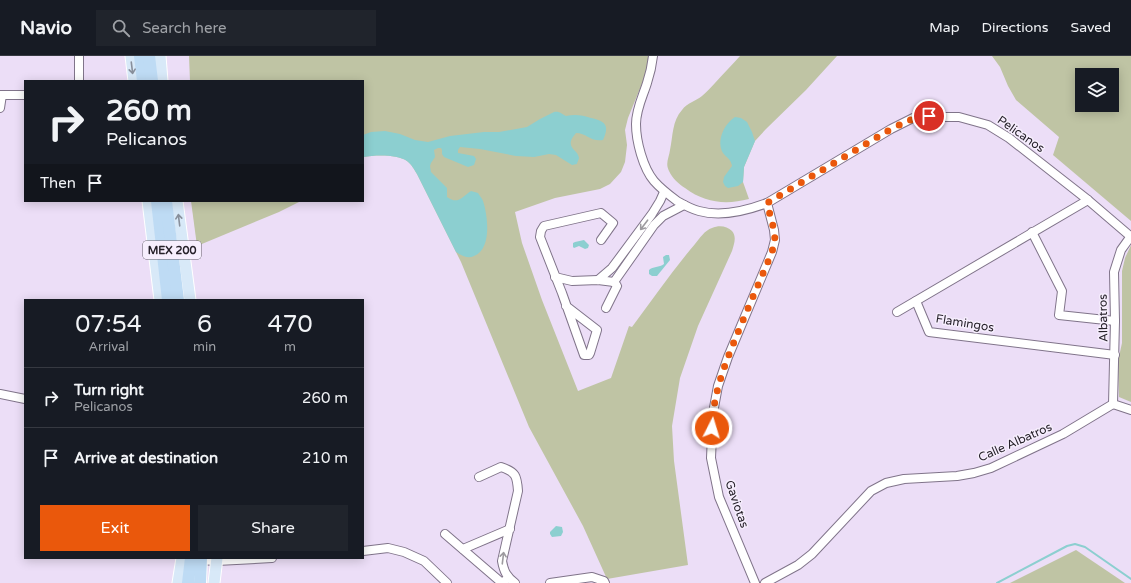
<!DOCTYPE html>
<html lang="en">
<head>
<meta charset="utf-8">
<style>
	body { margin:0; font-family:"Varela Round",sans-serif; background:#20242c; color:#f1f3f6; height:100vh; display:flex; flex-direction:column; font-size:15px; white-space:nowrap }
	* { box-sizing:border-box; margin:0 }
	p { font-size:13px; color:#9ea1a6 }
	.icon { flex:none; width:22px; height:22px; fill:none; stroke:currentColor; stroke-width:2; stroke-linecap:round; stroke-linejoin:round }
	.map { position:relative; flex:1; overflow:hidden }
	.details { position:absolute; left:24px; top:243px; width:340px; height:260px; display:flex; flex-direction:column; background:#171b24; border-radius:0px; box-shadow:0 2px 10px #0003 }
	.details>* { flex:none }
	.top-card { position:absolute; left:24px; top:24px; width:340px; height:122px; border-radius:0px; box-shadow:0 2px 10px #0003; background:#171b24; color:#f1f3f6; overflow:hidden }
	.tools { position:absolute; left:1075px; top:12px; display:grid; gap:8px }
	.tools a { display:grid; place-items:center; width:44px; height:44px; border-radius:0px; background:#171b24; box-shadow:0 2px 10px #0003; font-size:20px }
	.pin { position:absolute; display:grid; place-items:center; width:34px; height:34px; color:#fff; margin:-17px; border:2px solid #fff; border-radius:50%; box-shadow:0 1px 4px #0007 }
	.me { position:absolute; width:44px; margin:-22px; rotate:5deg; stroke-linejoin:round; filter:drop-shadow(0 0 3px #0008) }
	.turn { display:flex; align-items:center; gap:14px; height:84px; padding:0 16px; font-size:18px }
	.turn .icon { width:52px; height:52px; stroke-width:2.5 }
	.turn b { display:block; font-size:28px; line-height:34px }
	.then { display:flex; align-items:center; height:38px; padding:0 16px; background:#0003; gap:8px; font-size:15px }
	.eta { display:flex; justify-content:space-evenly; align-items:center; height:68px; text-align:center }
	.eta b { font-size:24px; font-weight:600; line-height:28px }
	.button { display:flex; gap:8px; margin-top:auto; padding:8px 16px }
	.button a { flex:1; height:46px; border-radius:0px; background:#ea580c; color:#fff; font-size:16px; font-weight:600; line-height:46px; text-align:center }
	.button a+a { background:#20242c; color:#f1f3f6 }
	ul { padding:0; list-style:none }
	li { display:flex; align-items:center; gap:12px; height:60px; padding:0 16px; border-top:1px solid #363941 }
	li div { flex:1 }
	li b { display:block; font-size:15px }
	li em { font-style:normal }
	header { display:flex; align-items:center; gap:24px; box-sizing:border-box; height:56px; padding:0 20px; background:#171b24; border-bottom:1px solid #363941 }
	header strong { font-size:19px }
	nav { display:flex; gap:22px; margin-inline-start:auto; font-size:14px }
	.search { width:280px; height:36px; background:#20242c; display:flex; align-items:center; gap:10px; box-sizing:border-box; padding:0 14px; border-radius:0px; color:#9ea1a6; font-size:15px }
	.map>svg:first-child { display:block }
</style>
</head>
<body>
<header>
<strong>Navio</strong>
<div class="search"><svg class="icon" aria-label="search" viewBox="0 0 24 24"><circle cx="10" cy="10" r="6"/><path d="M15 15l6 6"/></svg>Search here</div>
<nav><a>Map</a><a>Directions</a><a>Saved</a></nav>
</header>
<div class="map">
<svg width="1131" height="527" viewBox="0 0 1131 527">
	<rect width="100%" height="100%" fill="#ecdef7"/>
	<g fill="#bfc4a4" fill-rule="evenodd">
		<path d="M189 0H651L648 13 628 62 625 74 627 89 625 106 621 116 610 128 600 133 555 142 515 156 522 187 542 244 578 335 611 322 629 270 632 271C653 243 672 215 695 188 699 183 705 174 712 172 719 169 727 170 732 175 737 181 734 188 732 195L698 270 680 322 672 370 674 405 688 509 607 523 583 470 529 371 461 206 417 118C414 113 412 109 407 105 397 98 375 99 363 101V25H190Z"/>
		<path d="M740 0H837L806 34 766 73 755 85 744 111 743 126 749 143C726 149 705 147 685 132 679 128 672 122 669 115 665 107 669 102 670 94 673 80 672 65 682 54 687 47 696 45 702 40 707 36 711 31 715 27 723 18 732 9 740 0Z"/>
		<path d="M992 0H1131V165L1053 99 1059 81 1016 44 1008 30 1000 11ZM1082 19H1112V49H1082Z"/>
		<polygon points="191,145 301,145 279,156 197,190"/>
		<polygon points="1131,189 1131,346 1119,341 1118,305 1122,287 1122,215 1125,202"/>
		<polygon points="1076,494 1125,527 1010,527"/>
	</g>
	<g fill="#8ccfd0">
		<path d="M554 56C560 55 561 58 566 60 575 58 582 59 591 62 605 65 610 69 603 84 590 86 587 77 576 77 563 92 578 93 579 102 579 103 577 107 577 108L572 109 556 99 549 98 534 101 516 100 480 93 460 91 458 94V97L474 100 476 103 474 109 468 111 444 101 442 98V94L441 92H438L434 94 435 101 431 107 430 110 431 116 447 132V141C458 149 462 141 471 135L478 137C479 139 482 142 483 145 488 160 492 193 474 200 468 203 462 200 456 196L417 118C414 113 412 109 407 105 397 98 375 99 363 101V79L371 76 385 75 400 78 415 84 428 86 450 80 484 76H499L527 71 540 63Z"/>
		<path d="M735 61 741 62 747 66 752 76 755 85 744 111 743 126 738 130 728 132 725 130 723 126 724 121 732 110C731 103 727 102 723 97 716 85 724 68 735 61Z"/>
		<polygon points="584,184 589,189 588,192 585,193 579,190 574,192 573,191 573,187 575,186"/>
		<path d="M666 199H669L670 204 657 220H652L649 218V214C653 210 659 212 664 208L663 201Z"/>
		<polygon points="556,470 562,471 563,476 561,480 552,481 550,478 550,476"/>
	</g>
	<g fill="none" stroke-linecap="round" stroke-linejoin="round">
		<polyline stroke="#8ccfd0" stroke-width="2" points="997,527 1067,490 1075,488 1085,491 1131,523"/>
		<defs>
			<g id="minor">
				<path d="M653 0C652 9 650 18 647 27 643 40 636 53 636 68 636 85 643 112 654 125 661 133 669 139 677 145 684 149 691 153 699 155 721 161 746 155 767 147L891 73 913 62 919 61H959L988 69 1009 82 1088 144 1130 180"/>
				<polyline points="79,25 79,0"/>
				<polyline points="0,39 25,39"/>
				<polyline points="0,52 2,39"/>
				<polyline points="1032,176 1062,235 1059,259 1115,265"/>
				<polyline points="555,221 572,225 598,224 614,226"/>
				<polyline points="598,224 612,212 652,158 660,145 664,136"/>
				<polyline points="614,226 654,169 663,160 684,149"/>
				<polyline points="916,245 929,276 1115,299"/>
				<polyline points="566,250 597,274 590,297 589,299 584,299 562,237 540,181 541,175 544,170 601,157 613,167 601,184"/>
				<polyline points="606,252 617,230 614,226"/>
				<polyline points="897,256 1088,144"/>
				<polyline points="0,338 25,343"/>
				<polyline points="1113,348 1115,265 1114,216 1121,194 1131,180"/>
				<polyline points="1113,348 1131,354"/>
				<path d="M479 421 501 411C516 416 517 420 518 435L502 505C504 516 507 521 515 527"/>
				<polyline points="445,478 502,527 508,522"/>
				<polyline points="463,493 510,473"/>
				<polyline points="363,495 388,492 404,496 424,505 447,527"/>
				<polyline points="197,504 217,505 272,502"/>
				<polyline points="550,527 592,521 604,525 605,527"/>
				<polyline points="755,527 719,441 711,402 713,357 718,330 728,301 772,196 775,184 774,174 767,147"/>
				<polyline points="765,527 798,509 812,498 871,435 886,427 904,423 957,420 974,417 991,412 1063,378 1113,348"/>
			</g>
			<g id="major">
				<polyline points="131,0 134,25"/>
				<polyline points="160,0 162,25"/>
				<polyline points="148,145 160,244"/>
				<polyline points="177,145 190,244"/>
				<polyline points="178,527 182,502"/>
				<polyline points="214,527 217,502"/>
			</g>
			<g id="highway">
				<polyline points="140,0 143,25"/>
				<polyline points="149,0 152,25"/>
				<polyline points="157,145 168,244"/>
				<polyline points="166,145 178,244"/>
				<polyline points="188,527 191,502"/>
				<polyline points="200,527 201,502"/>
			</g>
		</defs>
		<use href="#minor" stroke="#80748a" stroke-width="10"/>
		<use href="#major" stroke="#fff" stroke-width="13"/>
		<use href="#highway" stroke="#fff" stroke-width="14"/>
		<use href="#minor" stroke="#fff" stroke-width="8"/>
		<use href="#major" stroke="#d8e9f8" stroke-width="11"/>
		<use href="#highway" stroke="#bedbf4" stroke-width="12"/>
	</g>
	<defs><path id="oneway-shaft" d="M-6 0H5M1.5-3L5.5 0L1.5 3" fill="none" stroke-width="1.6" stroke-linecap="round" stroke-linejoin="round"/></defs>
	<g stroke="#888f9b">
		<use href="#oneway-shaft" transform="translate(132 12) rotate(83)"/>
		<use href="#oneway-shaft" transform="translate(179 164) rotate(-97)"/>
	</g>
	<g stroke="#9d9b9f">
		<use href="#oneway-shaft" transform="translate(644 169) rotate(127)"/>
		<use href="#oneway-shaft" transform="translate(503 502) rotate(-83)"/>
	</g>
	<g fill="none" stroke-linecap="round" stroke-linejoin="round">
		<path stroke="#ea580c" stroke-width="7" stroke-dasharray="0 12.6" d="M712 372C713 335 727 303 741 269 751 245 762 220 772 196L775 184 774 174 767 147 891 73C906 66 913 61 929 60"/>
	</g>
	<g text-anchor="middle" stroke-width="3" stroke-linejoin="round" paint-order="stroke">
		<rect fill="#f6eefd" stroke="#645e69" stroke-width="1" x="143" y="185" width="58" height="18" rx="3"/>
		<g font-size="11" font-weight="bold" fill="#26212a">
			<text x="172" y="198">MEX 200</text>
		</g>
		<g font-size="12" fill="#26212a" stroke="#f6eefd">
			<text transform="translate(1021 78) rotate(35)" y="4">Pelicanos</text>
			<text transform="translate(1103 262) rotate(-91)" y="4">Albatros</text>
			<text transform="translate(965 267) rotate(9)" y="4">Flamingos</text>
			<text transform="translate(1015 386) rotate(-24)" y="4">Calle Albatros</text>
			<text transform="translate(737 448) rotate(71)" y="4">Gaviotas</text>
		</g>
	</g>
</svg>
<div class="tools">
<a><svg class="icon" aria-label="layers" viewBox="0 0 24 24"><path d="M12 4l9 5-9 5-9-5zM3 14l9 5 9-5"/></svg></a>
</div>
<div class="pin" style="left:929px;top:60px;background:#d93025"><svg class="icon" aria-label="arrive" viewBox="0 0 24 24"><path d="M6 21V4h12l-3 4 3 4H6"/></svg></div>
<svg class="me" style="left:712px;top:372px" viewBox="-20 -20 40 40"><circle r="17" fill="#ea580c" stroke="#fff" stroke-width="3"/><path d="M0-11L8 9 0 5-8 9z" fill="#fff"/></svg>
<div class="top-card">
<div class="turn"><svg class="icon" aria-label="right" viewBox="0 0 24 24"><path d="M7 20v-9h11M14 6l5 5-5 5"/></svg><div><b>260 m</b>Pelicanos</div></div>
<div class="then">Then<svg class="icon" aria-label="arrive" viewBox="0 0 24 24"><path d="M6 21V4h12l-3 4 3 4H6"/></svg></div>
</div>
<section class="details">
<div class="eta">
<div><b>07:54</b><p>Arrival</p></div>
<div><b>6</b><p>min</p></div>
<div><b>470</b><p>m</p></div>
</div>
<ul>
<li><svg class="icon" aria-label="right" viewBox="0 0 24 24"><path d="M7 20v-9h11M14 6l5 5-5 5"/></svg><div><b>Turn right</b><p>Pelicanos</p></div><em>260 m</em></li>
<li><svg class="icon" aria-label="arrive" viewBox="0 0 24 24"><path d="M6 21V4h12l-3 4 3 4H6"/></svg><div><b>Arrive at destination</b></div><em>210 m</em></li>
</ul>
<div class="button"><a>Exit</a><a>Share</a></div>
</section>
</div>
</body>
</html>
